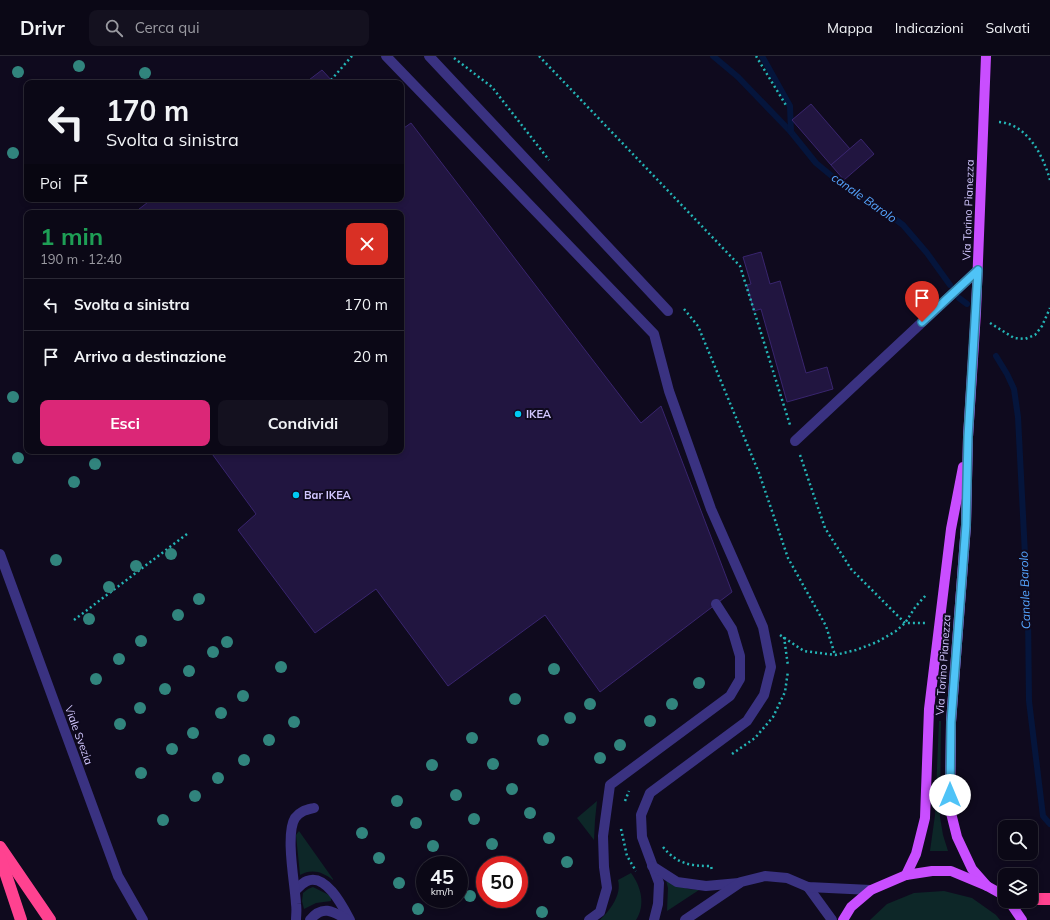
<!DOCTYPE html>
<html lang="it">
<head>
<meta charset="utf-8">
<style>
	body { margin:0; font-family:Mulish,sans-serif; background:#14111f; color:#f1f3f6; height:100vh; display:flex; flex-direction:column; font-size:15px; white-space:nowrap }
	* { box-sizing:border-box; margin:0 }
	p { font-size:13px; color:#9a9aa1 }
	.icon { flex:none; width:22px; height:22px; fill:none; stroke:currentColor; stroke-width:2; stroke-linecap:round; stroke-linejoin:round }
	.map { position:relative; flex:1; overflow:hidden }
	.details { position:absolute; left:24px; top:154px; width:380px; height:244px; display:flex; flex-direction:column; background:#0b0816; border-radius:8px; box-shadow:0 2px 6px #0003,0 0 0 1px #2b2935 }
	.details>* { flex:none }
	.banner { position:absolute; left:24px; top:24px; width:380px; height:122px; border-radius:8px; box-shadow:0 2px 6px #0003,0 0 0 1px #2b2935; background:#0b0816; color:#f1f3f6; overflow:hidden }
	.tools { position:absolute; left:998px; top:764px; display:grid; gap:8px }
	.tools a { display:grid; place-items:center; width:40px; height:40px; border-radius:8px; background:#0b0816; box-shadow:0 2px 6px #0003,0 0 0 1px #2b2935; font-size:20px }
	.speed { position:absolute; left:416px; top:800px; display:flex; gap:8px; font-size:20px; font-weight:700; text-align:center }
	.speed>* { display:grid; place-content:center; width:52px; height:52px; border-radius:50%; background:#0b0816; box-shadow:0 2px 6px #0003,0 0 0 1px #2b2935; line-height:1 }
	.speed small { font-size:10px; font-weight:400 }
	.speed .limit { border:6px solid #d22; background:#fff; color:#111 }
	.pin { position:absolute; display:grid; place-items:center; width:34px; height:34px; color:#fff; margin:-41px -17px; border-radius:50% 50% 50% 0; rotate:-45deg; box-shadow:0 0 4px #0007 }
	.pin .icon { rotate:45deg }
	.me { position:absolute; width:44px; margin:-22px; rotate:0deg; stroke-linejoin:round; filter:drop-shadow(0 0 3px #0008) }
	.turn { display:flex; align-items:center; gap:14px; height:84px; padding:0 16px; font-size:18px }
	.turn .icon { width:52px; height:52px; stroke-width:2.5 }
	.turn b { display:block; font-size:28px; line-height:34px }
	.then { display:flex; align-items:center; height:38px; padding:0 16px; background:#0003; gap:8px; font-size:15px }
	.round { display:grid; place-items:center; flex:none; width:42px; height:42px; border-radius:8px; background:#14111f }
	.head { display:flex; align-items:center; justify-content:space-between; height:68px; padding:0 16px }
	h1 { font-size:24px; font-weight:700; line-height:30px; color:#1e9e55 }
	.cta { display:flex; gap:8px; margin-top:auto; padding:8px 16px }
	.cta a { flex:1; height:46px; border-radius:8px; background:#db2777; color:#fff; font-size:16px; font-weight:700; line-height:46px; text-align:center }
	.cta a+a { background:#14111f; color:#f1f3f6 }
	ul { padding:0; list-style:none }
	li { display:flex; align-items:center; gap:12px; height:52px; padding:0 16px; border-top:1px solid #2b2935 }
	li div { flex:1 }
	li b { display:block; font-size:15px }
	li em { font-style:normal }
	header { display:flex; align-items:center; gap:24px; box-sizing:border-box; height:56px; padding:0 20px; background:#0b0816; border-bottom:1px solid #2b2935 }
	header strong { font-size:19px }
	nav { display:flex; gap:22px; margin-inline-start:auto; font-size:14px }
	.search { width:280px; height:36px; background:#14111f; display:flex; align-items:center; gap:10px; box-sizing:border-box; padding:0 14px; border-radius:8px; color:#9a9aa1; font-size:15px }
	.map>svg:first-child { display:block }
</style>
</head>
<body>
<header>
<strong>Drivr</strong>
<div class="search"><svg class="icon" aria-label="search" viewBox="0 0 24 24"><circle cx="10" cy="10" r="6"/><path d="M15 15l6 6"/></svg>Cerca qui</div>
<nav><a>Mappa</a><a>Indicazioni</a><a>Salvati</a></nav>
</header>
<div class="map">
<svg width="1050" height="864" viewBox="0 0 1050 864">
	<rect width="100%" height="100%" fill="#0f0a1e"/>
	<g fill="#0d2728">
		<polygon points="939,665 941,665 940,761 943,779 948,795 930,795 935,759"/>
		<polygon points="597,745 595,764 594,784 577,762"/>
		<path d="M299 775 333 823V824C323 816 312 812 300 819L296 779Z"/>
		<path d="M631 817C641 830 646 849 636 864H600C610 854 622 839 618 824Z"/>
		<polygon points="666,824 688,833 699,834 667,855 668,832"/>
		<polygon points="313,831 331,840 331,845 316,847 304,853 302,845 303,837 308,833"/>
		<polygon points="944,835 972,842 996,859 1000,864 870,864 887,848 914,837"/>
	</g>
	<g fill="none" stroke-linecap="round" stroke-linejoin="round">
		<g stroke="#05153c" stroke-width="6">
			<polyline points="713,0 738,21 791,76 816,107 850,135 879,151 903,169 927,197 950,229"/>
			<polyline points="762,0 790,50 791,76"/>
			<polyline points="959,242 967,248"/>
			<polyline points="996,300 1007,318 1014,333 1018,361 1028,558 1029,645 1043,760 1050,768"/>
		</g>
	</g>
	<g fill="#211540" stroke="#39256e">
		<polygon points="322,14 334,27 305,27"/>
		<polygon points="811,48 850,93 831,109 792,64"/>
		<polygon points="411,67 641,367 661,350 732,536 600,636 545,559 448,630 376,533 315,577 238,474 256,458 210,395 401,395 401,157 134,157 152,143 401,143 401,74"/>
		<polygon points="861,83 874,98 844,124 831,109"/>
		<polygon points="761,196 770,228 780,225 806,317 827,311 833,333 787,346 761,253 754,255 747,229 751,228 743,201"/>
	</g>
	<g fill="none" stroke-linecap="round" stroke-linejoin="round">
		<g stroke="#24b5b6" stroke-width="2.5" stroke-dasharray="2 3" stroke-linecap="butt">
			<polyline points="539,0 740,210 790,369"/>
			<polyline points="756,0 787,51"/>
			<polyline points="454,2 492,31 549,104"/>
			<polyline points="331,24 352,0"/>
			<path d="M999 66C1027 68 1043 99 1050 124"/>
			<polyline points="684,253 698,270 759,417 788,502 826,570 835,599"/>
			<polyline points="990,267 1014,282 1025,283 1035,279 1042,270 1050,252"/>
			<polyline points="800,399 825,472 851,513 905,567 925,567"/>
			<polyline points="74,564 187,478"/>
			<polyline points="780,579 804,595 835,599 856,594 877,586 896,575 905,567 916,550 927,538"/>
			<polyline points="784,581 788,610"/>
			<polyline points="732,698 755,682 773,661 785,636 788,615"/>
			<polyline points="625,745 629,735"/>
			<polyline points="621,773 627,800 636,815"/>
			<path d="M663 791C677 808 690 810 711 810L712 815"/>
		</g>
		<g stroke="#3a3281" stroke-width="10">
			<polyline points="386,0 654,278 669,335 711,453 763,571 771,611 764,639 747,665 650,737 641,759 642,781 659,827 658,848 654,864"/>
			<polyline points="429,0 668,255"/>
			<polyline points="795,385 978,214"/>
			<polyline points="0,498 118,820 143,864"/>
			<polyline points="652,810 677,826 706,830 739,827"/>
			<polyline points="808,831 832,864"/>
			<path d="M295 835C298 832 302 827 307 825 326 817 343 851 350 864"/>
			<path d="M296 864C296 859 297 854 296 848 295 828 285 778 295 762 300 755 306 754 314 752"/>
			<path d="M310 864C323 848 334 856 348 864"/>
			<polyline points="589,864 600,856 607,832 604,811 603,780 610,729 730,640 740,623 740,600 732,573 716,548"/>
			<polyline points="685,864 741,826 765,820 787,822 808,831 871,834"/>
		</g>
		<g stroke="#c94eff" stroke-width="10">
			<polyline points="986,0 976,256 968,381 966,469 951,666 950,753 957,781 972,813 987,830"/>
			<polyline points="906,819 916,798 925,762 929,653 951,473 963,411"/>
			<polyline points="1009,845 1022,864"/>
			<polyline points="843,864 851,851 871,834 906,819 932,815 951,815 987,830 1005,840"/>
		</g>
		<g stroke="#ff4290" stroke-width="12">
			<polyline points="0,791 50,864"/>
			<polyline points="0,801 21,864"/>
			<polyline points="1031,843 1050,843"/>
		</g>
	</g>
	<g fill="#31847d">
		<circle cx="79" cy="10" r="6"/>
		<circle cx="18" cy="16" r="6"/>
		<circle cx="145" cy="17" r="6"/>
		<circle cx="13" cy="97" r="6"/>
		<circle cx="13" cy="341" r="6"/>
		<circle cx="18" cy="402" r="6"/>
		<circle cx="95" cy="408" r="6"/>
		<circle cx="74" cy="426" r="6"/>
		<circle cx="171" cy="498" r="6"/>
		<circle cx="56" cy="504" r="6"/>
		<circle cx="136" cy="510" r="6"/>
		<circle cx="109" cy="531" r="6"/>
		<circle cx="199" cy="543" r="6"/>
		<circle cx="178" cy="559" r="6"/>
		<circle cx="89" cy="563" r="6"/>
		<circle cx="141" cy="585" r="6"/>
		<circle cx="227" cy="586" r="6"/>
		<circle cx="213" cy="596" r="6"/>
		<circle cx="119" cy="603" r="6"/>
		<circle cx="281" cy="611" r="6"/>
		<circle cx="554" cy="613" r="6"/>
		<circle cx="189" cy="615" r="6"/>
		<circle cx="96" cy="623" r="6"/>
		<circle cx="699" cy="627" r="6"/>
		<circle cx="165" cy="633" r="6"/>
		<circle cx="243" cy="640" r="6"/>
		<circle cx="515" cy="643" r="6"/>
		<circle cx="590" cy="648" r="6"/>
		<circle cx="672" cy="648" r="6"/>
		<circle cx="140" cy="652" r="6"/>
		<circle cx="221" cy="657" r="6"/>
		<circle cx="570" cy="662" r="6"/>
		<circle cx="650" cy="665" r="6"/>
		<circle cx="294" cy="666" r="6"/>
		<circle cx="120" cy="668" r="6"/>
		<circle cx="193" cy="677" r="6"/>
		<circle cx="472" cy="682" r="6"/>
		<circle cx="269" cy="684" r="6"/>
		<circle cx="543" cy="684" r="6"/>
		<circle cx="620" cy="689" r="6"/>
		<circle cx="172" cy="693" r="6"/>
		<circle cx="600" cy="702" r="6"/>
		<circle cx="244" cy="704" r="6"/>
		<circle cx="493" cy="708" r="6"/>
		<circle cx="432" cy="709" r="6"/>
		<circle cx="141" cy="717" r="6"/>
		<circle cx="218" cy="722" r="6"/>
		<circle cx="512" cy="733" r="6"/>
		<circle cx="456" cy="739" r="6"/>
		<circle cx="195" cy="740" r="6"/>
		<circle cx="397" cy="745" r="6"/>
		<circle cx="530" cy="757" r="6"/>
		<circle cx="474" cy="763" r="6"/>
		<circle cx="163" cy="764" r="6"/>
		<circle cx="416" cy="767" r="6"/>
		<circle cx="362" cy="777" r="6"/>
		<circle cx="549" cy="782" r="6"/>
		<circle cx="492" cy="788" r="6"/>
		<circle cx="433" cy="790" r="6"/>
		<circle cx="379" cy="802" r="6"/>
		<circle cx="567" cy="806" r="6"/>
		<circle cx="399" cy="827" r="6"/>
		<circle cx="470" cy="840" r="6"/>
		<circle cx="418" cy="853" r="6"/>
		<circle cx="542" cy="856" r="6"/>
	</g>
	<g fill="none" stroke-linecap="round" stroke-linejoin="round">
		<defs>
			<polyline id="route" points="922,266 978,214 968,381 966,469 951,666 950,739"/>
		</defs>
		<use href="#route" stroke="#337fa1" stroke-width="10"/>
		<use href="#route" stroke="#4fc3f7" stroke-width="7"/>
	</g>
	<g fill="#00c9f2" stroke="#0f0a1e" stroke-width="1.5">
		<circle cx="518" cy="358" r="4"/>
		<circle cx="296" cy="439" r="4"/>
	</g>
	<g text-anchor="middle" stroke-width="4" stroke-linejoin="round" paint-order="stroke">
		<g font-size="11" fill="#d2c7ff" stroke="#0f0a1e">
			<text transform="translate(968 154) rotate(-88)" y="4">Via Torino Pianezza</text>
			<text transform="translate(943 609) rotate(-86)" y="4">Via Torino Pianezza</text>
			<text transform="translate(79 679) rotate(70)" y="4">Viale Svezia</text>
		</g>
		<g font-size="11" font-weight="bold" fill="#d2c7ff" stroke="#0f0a1e" text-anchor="start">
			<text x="526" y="362">IKEA</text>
			<text x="304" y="443">Bar IKEA</text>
		</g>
		<g font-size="12" font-style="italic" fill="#55a5ff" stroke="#0f0a1e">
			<text transform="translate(864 142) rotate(35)" y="4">canale Barolo</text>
			<text transform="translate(1025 534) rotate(-92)" y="4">Canale Barolo</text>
		</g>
	</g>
</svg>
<div class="tools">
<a><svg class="icon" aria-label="search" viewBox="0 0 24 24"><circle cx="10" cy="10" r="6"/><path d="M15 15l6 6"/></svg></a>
<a><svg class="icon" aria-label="layers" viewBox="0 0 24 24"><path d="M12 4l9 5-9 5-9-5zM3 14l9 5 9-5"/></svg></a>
</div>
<div class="speed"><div>45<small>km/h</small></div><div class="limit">50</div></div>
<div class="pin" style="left:922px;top:266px;background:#d93025"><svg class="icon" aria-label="arrive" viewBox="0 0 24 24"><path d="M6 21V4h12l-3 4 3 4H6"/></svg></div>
<svg class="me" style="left:950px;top:739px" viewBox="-20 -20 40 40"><circle r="19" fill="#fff"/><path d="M0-13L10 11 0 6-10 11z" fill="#4fc3f7"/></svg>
<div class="banner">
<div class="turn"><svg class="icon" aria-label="left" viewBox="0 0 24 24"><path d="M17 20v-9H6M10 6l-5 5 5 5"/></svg><div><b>170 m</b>Svolta a sinistra</div></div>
<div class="then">Poi<svg class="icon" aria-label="arrive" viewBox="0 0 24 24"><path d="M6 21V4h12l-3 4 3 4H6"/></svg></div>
</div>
<section class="details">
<div class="head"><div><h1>1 min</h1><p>190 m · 12:40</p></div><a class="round" style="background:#d93025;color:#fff"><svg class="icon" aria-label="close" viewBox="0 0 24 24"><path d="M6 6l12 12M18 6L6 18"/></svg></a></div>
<ul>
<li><svg class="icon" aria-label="left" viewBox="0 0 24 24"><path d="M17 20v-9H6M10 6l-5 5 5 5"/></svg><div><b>Svolta a sinistra</b></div><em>170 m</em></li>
<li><svg class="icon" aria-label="arrive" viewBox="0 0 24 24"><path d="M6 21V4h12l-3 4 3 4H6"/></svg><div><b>Arrivo a destinazione</b></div><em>20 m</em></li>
</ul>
<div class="cta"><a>Esci</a><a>Condividi</a></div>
</section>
</div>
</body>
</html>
